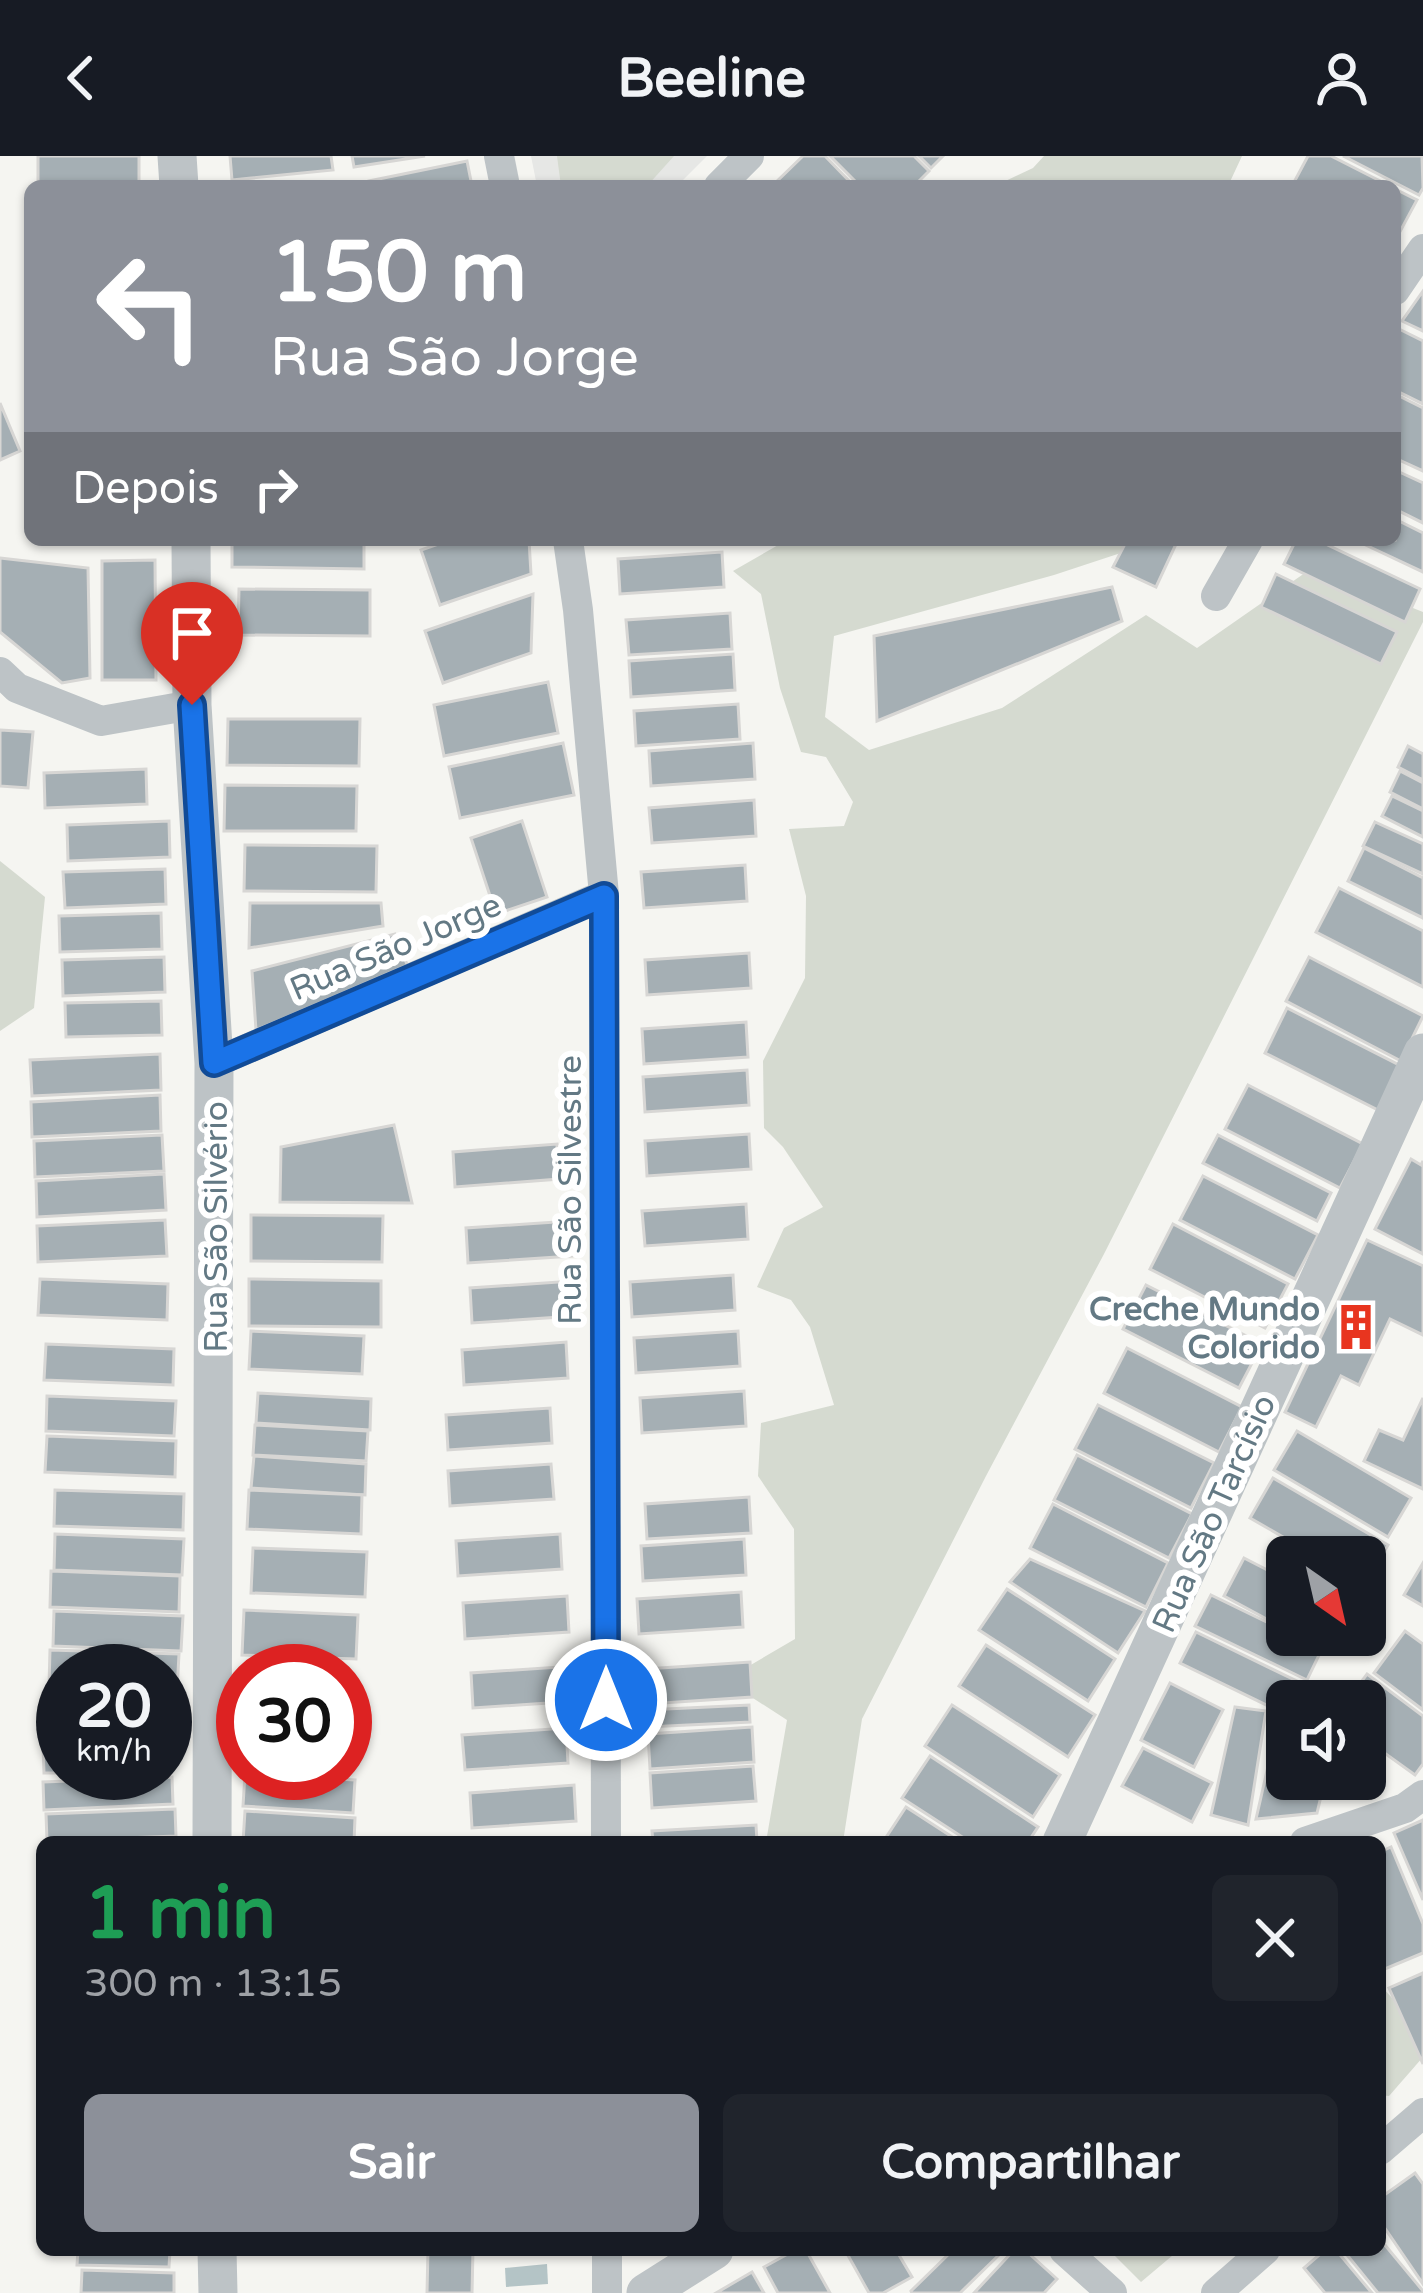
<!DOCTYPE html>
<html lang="pt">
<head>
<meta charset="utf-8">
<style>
	body { margin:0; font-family:"Varela Round",sans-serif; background:#20242c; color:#f1f3f6; height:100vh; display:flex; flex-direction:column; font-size:45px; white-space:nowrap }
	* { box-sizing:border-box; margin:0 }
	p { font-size:39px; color:#9ea1a6 }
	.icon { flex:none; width:66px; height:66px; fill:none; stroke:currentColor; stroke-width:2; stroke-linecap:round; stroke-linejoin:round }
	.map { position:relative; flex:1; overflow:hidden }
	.side { position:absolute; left:36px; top:1680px; width:1350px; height:420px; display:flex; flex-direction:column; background:#171b24; border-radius:18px; box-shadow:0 3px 9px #0004 }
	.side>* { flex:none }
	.guide { position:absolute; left:24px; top:24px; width:1377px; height:366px; border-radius:18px; box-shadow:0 3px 9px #0004; background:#8c9099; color:#fff; overflow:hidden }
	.needle { width:78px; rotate:146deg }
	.tools { position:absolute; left:1266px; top:1380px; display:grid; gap:24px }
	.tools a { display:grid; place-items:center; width:120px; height:120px; border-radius:18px; background:#171b24; box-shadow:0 3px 9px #0004; font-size:60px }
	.speed { position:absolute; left:36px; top:1488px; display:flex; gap:24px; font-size:60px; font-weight:700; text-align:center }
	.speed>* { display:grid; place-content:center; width:156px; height:156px; border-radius:50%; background:#171b24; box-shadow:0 3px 9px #0004; line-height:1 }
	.speed small { font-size:30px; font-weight:400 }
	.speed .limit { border:18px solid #d22; background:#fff; color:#111 }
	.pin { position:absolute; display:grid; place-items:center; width:102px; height:102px; color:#fff; margin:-123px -51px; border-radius:50% 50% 50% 0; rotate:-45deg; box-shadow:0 0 12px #0007 }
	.pin .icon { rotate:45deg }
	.me { position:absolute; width:132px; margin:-66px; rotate:0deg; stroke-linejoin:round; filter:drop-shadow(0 0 9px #0008) }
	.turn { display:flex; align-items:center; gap:42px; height:252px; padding:0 48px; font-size:54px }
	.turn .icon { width:156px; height:156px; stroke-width:2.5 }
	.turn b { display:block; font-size:84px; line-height:102px }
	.then { display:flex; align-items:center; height:114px; padding:0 48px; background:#0003; gap:24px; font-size:45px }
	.round { display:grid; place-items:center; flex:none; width:126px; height:126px; border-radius:18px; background:#20242c }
	.overview { display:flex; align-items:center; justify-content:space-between; height:204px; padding:0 48px }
	h1 { font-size:72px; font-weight:700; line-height:90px; color:#1e9e55 }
	.primary-button { display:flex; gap:24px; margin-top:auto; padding:24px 48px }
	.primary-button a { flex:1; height:138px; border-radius:18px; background:#8c9099; color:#fff; font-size:48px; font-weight:700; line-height:138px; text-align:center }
	.primary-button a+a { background:#20242c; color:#f1f3f6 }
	header { display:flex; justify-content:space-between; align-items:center; height:156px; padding:0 48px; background:#171b24; font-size:54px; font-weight:700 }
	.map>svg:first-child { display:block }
</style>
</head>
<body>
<header><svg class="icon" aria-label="back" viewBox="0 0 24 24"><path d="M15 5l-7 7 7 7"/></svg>Beeline<svg class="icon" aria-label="person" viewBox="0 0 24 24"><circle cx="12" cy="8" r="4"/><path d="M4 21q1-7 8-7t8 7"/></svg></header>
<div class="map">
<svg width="1423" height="2137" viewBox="0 0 1423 2137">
	<rect width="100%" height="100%" fill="#f5f5f1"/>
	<polygon fill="#e6e7e5" points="531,0 707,0 677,30 537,30"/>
	<g fill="#d5dad0">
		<polygon points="557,0 674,0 647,30 561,30"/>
		<polygon points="1044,0 1242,0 1228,30 995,30 1033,12"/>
		<polygon points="787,384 1139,384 1145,389 1054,419 834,480 825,561 869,594 1002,552 1146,459 1197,492 1312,412 1423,456 1423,466 1104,1098 986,1320 862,1563 843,1686 766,1686 787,1564 725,1524 795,1483 794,1373 758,1320 761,1267 834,1249 810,1171 791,1144 757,1131 784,1072 823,1051 783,991 764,972 763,905 805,822 806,740 789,673 844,670 853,646 826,601 801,596 780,532 761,438 733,415"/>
		<polygon points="0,705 45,741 34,852 0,875"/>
		<polygon points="1380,1829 1423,1875 1423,1901 1389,1940 1380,1939"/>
		<polygon points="1109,2094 1179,2094 1141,2126"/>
	</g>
	<polygon fill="#b4c4c6" points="547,2108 548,2128 506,2131 505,2112"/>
	<g fill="#a5afb4" stroke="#d7d6d4" stroke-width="3">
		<rect x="38" y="0" width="101" height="30"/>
		<polygon points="230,0 331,0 333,14 232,24"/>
		<polygon points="352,0 425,0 354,11"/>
		<polygon points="803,0 825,0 854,30 772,30"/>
		<polygon points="830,0 914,0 929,15 914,30 860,30"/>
		<polygon points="919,0 943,0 931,12"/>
		<polygon points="1308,0 1331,0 1390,30 1292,30"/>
		<polygon points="1343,0 1422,0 1423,32 1419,39"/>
		<polygon points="467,5 472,30 370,30 369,25"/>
		<polygon points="1395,33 1417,44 1396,83 1395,83"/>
		<polygon points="1423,135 1423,175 1402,165"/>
		<polygon points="1397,172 1423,185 1423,248 1395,234"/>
		<polygon points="1395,238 1423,252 1423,315 1395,302"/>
		<polygon points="0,247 20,295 0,304"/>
		<polygon points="1395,314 1423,327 1423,367 1395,353"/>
		<polygon points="1395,363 1423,377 1423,416 1355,384 1395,384"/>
		<polygon points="38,384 140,384 140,386 38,387"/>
		<polygon points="232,384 364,384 364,413 232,411"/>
		<polygon points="450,384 529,384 531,418 440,449 421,394"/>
		<polygon points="1127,384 1172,384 1177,386 1156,431 1113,411"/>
		<polygon points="1296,384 1317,384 1420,433 1405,466 1284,408"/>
		<polygon points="722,396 724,431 620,438 618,403"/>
		<polygon points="0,402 88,412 90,522 62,527 0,476"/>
		<polygon points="155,404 156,524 102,524 102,405"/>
		<polygon points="1276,418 1397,476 1381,508 1261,451"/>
		<polygon points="1112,431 1122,465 877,565 874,480"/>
		<polygon points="239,433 370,434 370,480 238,479"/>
		<polygon points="533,438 531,497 443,527 425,475"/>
		<polygon points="730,457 732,493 629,499 626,464"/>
		<polygon points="733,498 735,534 631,541 629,505"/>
		<polygon points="548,526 558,577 444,600 434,549"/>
		<polygon points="738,548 740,583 636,590 634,555"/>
		<polygon points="228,563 360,563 359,610 227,609"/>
		<polygon points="0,574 33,576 28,632 0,630"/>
		<polygon points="563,587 574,639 460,662 449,611"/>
		<polygon points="753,587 755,623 651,630 649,595"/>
		<polygon points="1408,590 1423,598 1423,624 1398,611"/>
		<polygon points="146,613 147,648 45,652 44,617"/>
		<polygon points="1400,615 1423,627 1423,653 1390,636"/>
		<polygon points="225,629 357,630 356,675 224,675"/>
		<polygon points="1392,640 1423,655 1423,681 1382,660"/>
		<polygon points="754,644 756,680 652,687 649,652"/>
		<polygon points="169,665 170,701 68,705 67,669"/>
		<polygon points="522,665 547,741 496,758 471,682"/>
		<polygon points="1375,666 1423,688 1423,718 1363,690"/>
		<polygon points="245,689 377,690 376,736 244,735"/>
		<polygon points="1364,692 1423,722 1423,762 1348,725"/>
		<polygon points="745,709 747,745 644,752 641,716"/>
		<polygon points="165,713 166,748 65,752 63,716"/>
		<polygon points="1339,732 1423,775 1423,831 1316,776"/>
		<polygon points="250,747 381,747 383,770 249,792"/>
		<polygon points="161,757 162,793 60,796 59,760"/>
		<polygon points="395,778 408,811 256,874 252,815"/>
		<polygon points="749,797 751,832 647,839 645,804"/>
		<polygon points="164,801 165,836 63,840 62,804"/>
		<polygon points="1309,801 1423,860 1401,905 1286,845"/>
		<polygon points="161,845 162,879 66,881 65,847"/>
		<polygon points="1287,852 1403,911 1380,955 1265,897"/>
		<polygon points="746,866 748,901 644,908 642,873"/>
		<polygon points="160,898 161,934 32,940 30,904"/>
		<polygon points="747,914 749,949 645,956 643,921"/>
		<polygon points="1248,929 1363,988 1340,1032 1225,973"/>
		<polygon points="160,939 161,975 32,981 31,946"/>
		<polygon points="394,969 412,1047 280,1046 281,991"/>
		<polygon points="749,978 751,1013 647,1020 645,985"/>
		<polygon points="162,979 164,1015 35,1021 34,985"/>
		<polygon points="1218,979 1331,1037 1317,1065 1203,1007"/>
		<polygon points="557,988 559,1023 455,1031 453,996"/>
		<polygon points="1411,1003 1421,1009 1423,1005 1423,1098 1375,1073"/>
		<polygon points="164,1018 166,1054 37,1061 36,1025"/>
		<polygon points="1203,1020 1318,1079 1295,1123 1180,1064"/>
		<polygon points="746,1048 748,1083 645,1090 642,1055"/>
		<polygon points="251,1059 383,1060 382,1106 251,1105"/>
		<polygon points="165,1064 167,1100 38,1106 37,1070"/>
		<polygon points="570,1065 572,1100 468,1107 466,1072"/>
		<polygon points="1173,1068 1288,1128 1265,1172 1150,1113"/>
		<polygon points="1367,1084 1423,1110 1423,1179 1390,1163 1359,1229 1341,1220 1316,1271 1285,1256"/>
		<polygon points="733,1119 735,1154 632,1161 630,1126"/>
		<polygon points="40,1123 168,1128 167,1164 38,1159"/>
		<polygon points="249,1123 381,1125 381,1171 249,1170"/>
		<polygon points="573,1125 575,1160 472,1167 470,1132"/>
		<polygon points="1146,1129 1262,1188 1239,1232 1123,1173"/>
		<polygon points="251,1175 364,1180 362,1218 249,1213"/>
		<polygon points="738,1175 740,1210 636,1217 634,1182"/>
		<polygon points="566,1186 568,1222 464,1229 462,1194"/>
		<polygon points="46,1188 174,1193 173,1229 44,1224"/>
		<polygon points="1127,1192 1242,1251 1219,1296 1104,1237"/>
		<polygon points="744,1235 746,1270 642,1277 640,1242"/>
		<polygon points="258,1237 371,1243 370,1274 256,1267"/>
		<polygon points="47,1240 176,1245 174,1280 46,1275"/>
		<polygon points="1423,1242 1423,1333 1364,1305 1379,1274 1403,1284"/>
		<polygon points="1098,1249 1214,1307 1191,1352 1075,1293"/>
		<polygon points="550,1252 552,1287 448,1294 446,1259"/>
		<polygon points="255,1269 368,1275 366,1305 253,1299"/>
		<polygon points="1297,1275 1411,1342 1388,1381 1274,1314"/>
		<polygon points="47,1280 176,1285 175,1321 45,1316"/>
		<polygon points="1077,1299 1192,1358 1169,1402 1054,1344"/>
		<polygon points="254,1300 366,1308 365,1339 251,1332"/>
		<polygon points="551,1308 554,1343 450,1350 448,1315"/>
		<polygon points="1273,1322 1388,1389 1365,1427 1365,1401 1318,1401 1250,1362"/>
		<polygon points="55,1334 184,1338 183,1374 54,1370"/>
		<polygon points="249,1334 362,1339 361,1378 247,1373"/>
		<polygon points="749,1341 751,1377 647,1383 645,1348"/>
		<polygon points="1053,1348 1168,1407 1146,1451 1030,1392"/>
		<polygon points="55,1378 184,1383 182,1419 54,1414"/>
		<polygon points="560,1378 562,1413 458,1420 456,1385"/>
		<polygon points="744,1383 746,1419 643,1425 641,1390"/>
		<polygon points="253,1392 367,1396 365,1441 251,1437"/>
		<polygon points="1244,1402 1287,1424 1287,1474 1224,1440"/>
		<polygon points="1030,1403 1145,1455 1118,1497 1010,1426"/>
		<polygon points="1423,1407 1423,1450 1404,1439"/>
		<polygon points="51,1415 180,1420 179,1456 50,1451"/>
		<polygon points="1007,1433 1115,1503 1088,1545 979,1474"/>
		<polygon points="741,1436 743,1471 639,1478 637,1443"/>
		<polygon points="1211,1439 1287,1476 1287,1479 1293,1479 1322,1493 1307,1524 1195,1470"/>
		<polygon points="567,1440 569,1476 465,1483 463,1447"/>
		<polygon points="244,1454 358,1459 356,1503 242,1499"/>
		<polygon points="54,1455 183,1460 181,1495 53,1490"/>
		<polygon points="1405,1475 1423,1488 1423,1554 1374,1517"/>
		<polygon points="1196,1476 1307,1530 1300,1545 1287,1545 1287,1559 1180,1507"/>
		<polygon points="986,1489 1095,1559 1068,1601 959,1530"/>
		<polygon points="50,1494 179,1498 177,1535 165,1534 165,1515 63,1515 63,1530 49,1530"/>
		<polygon points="750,1506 752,1541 648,1548 646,1513"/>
		<polygon points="574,1510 577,1545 473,1552 471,1517"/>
		<polygon points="1367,1518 1423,1560 1423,1608 1415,1619 1365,1583 1365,1545 1347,1545"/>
		<polygon points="236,1527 243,1527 243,1572 233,1571"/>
		<polygon points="1170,1527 1223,1554 1194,1611 1141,1584"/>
		<polygon points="345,1531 350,1531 347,1576 345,1576"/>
		<polygon points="170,1541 171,1569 165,1569 165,1542"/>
		<polygon points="42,1546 63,1546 63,1573 43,1574"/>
		<polygon points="749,1549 750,1566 647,1571 646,1554"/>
		<polygon points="952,1549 1060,1619 1033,1661 925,1590"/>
		<polygon points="1235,1551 1266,1555 1248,1669 1211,1659"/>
		<polygon points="1279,1562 1287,1565 1287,1623 1325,1623 1317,1657 1256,1663"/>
		<polygon points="752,1571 754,1606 650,1613 648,1578"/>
		<polygon points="566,1572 568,1607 465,1614 462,1579"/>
		<polygon points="165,1585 171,1585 172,1612 165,1613"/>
		<polygon points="63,1589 63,1617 44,1617 43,1590"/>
		<polygon points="1143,1592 1212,1627 1192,1666 1122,1630"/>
		<polygon points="930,1600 1038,1671 1028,1686 970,1686 902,1642"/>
		<polygon points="753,1610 756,1645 652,1652 650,1617"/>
		<polygon points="245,1618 355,1624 353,1657 243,1650"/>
		<polygon points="172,1621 173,1648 44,1654 43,1626"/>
		<polygon points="574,1629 576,1665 472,1672 470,1637"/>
		<polygon points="906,1651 960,1686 883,1686"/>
		<polygon points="175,1653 176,1680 47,1685 46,1658"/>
		<polygon points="245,1655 355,1662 354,1686 243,1686"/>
		<polygon points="1423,1664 1423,1744 1394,1677"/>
		<polygon points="756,1669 757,1686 653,1686 652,1675"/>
		<polygon points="1391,1691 1423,1768 1423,1797 1380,1815 1380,1696"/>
		<polygon points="1423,1817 1423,1908 1389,1832"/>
		<polygon points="1415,2017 1423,2028 1423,2128 1380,2065 1380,2042"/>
		<polygon points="1380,2083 1423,2135 1423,2137 1378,2137 1343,2094 1380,2094"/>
		<polygon points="78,2094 170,2094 169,2111 77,2109"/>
		<polygon points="428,2094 473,2094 472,2137 427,2137"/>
		<polygon points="795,2094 806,2094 830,2137 778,2137 764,2111"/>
		<polygon points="845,2094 896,2094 912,2121 883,2137 869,2137"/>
		<polygon points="953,2094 1004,2094 960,2137 912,2137 911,2135"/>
		<polygon points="1014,2094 1025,2094 1057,2123 1044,2137 974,2137"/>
		<polygon points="1325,2094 1336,2094 1372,2137 1325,2137 1304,2112"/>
		<polygon points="82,2114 174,2117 174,2137 81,2137"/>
		<polygon points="752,2116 764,2137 716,2137"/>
	</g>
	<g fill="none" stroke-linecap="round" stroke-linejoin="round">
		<g stroke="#bdc3c6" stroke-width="30">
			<polyline points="499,0 505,30"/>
			<polyline points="719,30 749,0"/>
			<polyline points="1395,134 1423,93"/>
			<polyline points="568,384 578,454 604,739 606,1686"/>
			<polyline points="1216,440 1248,384"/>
			<polyline points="0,516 17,532 101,565 192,549"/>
			<polyline points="214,907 604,739"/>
			<polyline points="1305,1686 1405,1652 1423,1639"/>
			<polyline points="1380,1994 1423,1957"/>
			<polyline points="607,2094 607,2137"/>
			<polyline points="1064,2094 1112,2137"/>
			<polyline points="1216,2137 1265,2094"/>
		</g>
		<g stroke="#bdc3c6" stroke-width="39">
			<polyline points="177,0 179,30"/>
			<polyline points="191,384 192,549 214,907 212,1686"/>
			<polyline points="1062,1686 1423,897"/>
			<polyline points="217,2094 218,2137"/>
			<polyline points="646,2137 714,2094"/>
		</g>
	</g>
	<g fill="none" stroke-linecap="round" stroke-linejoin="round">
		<defs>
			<polyline id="route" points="192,549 214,907 604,740 606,1544"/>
		</defs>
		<use href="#route" stroke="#114b97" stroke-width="30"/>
		<use href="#route" stroke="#1a73e8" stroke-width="21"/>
	</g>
	<defs>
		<symbol id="building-bare" viewBox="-9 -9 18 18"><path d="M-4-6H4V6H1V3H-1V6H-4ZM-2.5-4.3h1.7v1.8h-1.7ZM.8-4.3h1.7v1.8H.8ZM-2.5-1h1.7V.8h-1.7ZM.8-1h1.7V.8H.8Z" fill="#e8351f" stroke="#fff" stroke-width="2.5" paint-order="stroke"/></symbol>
	</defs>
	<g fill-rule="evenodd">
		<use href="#building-bare" x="1323" y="1138" width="66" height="66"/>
	</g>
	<g text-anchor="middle" stroke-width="12" stroke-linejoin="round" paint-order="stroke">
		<g font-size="33" fill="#637984" stroke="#fff">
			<text transform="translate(395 790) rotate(-23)" y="12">Rua São Jorge</text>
			<text transform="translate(569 1034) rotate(-90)" y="12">Rua São Silvestre</text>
			<text transform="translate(215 1071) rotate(-90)" y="12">Rua São Silvério</text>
			<text transform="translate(1213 1357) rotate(-66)" y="12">Rua São Tarcísio</text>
		</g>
		<g font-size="33" font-weight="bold" fill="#637984" stroke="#fff" text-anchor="end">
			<text x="1320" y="1164">Creche Mundo<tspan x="1320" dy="38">Colorido</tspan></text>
		</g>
	</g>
</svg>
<div class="tools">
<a><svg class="needle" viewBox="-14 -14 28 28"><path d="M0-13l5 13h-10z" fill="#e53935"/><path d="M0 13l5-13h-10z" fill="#9ea1a6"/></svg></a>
<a><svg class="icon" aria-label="sound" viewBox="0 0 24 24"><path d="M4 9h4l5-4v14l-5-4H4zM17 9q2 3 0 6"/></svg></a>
</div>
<div class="speed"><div>20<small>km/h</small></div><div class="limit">30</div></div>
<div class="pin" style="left:192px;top:549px;background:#d93025"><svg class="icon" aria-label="arrive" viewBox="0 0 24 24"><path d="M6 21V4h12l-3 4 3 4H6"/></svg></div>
<svg class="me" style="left:606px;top:1544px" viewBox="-20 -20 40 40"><circle r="17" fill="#1a73e8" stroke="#fff" stroke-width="3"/><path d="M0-11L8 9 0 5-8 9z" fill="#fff"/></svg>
<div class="guide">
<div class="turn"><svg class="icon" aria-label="left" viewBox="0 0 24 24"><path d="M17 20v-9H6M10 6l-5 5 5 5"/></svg><div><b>150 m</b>Rua São Jorge</div></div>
<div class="then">Depois<svg class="icon" aria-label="right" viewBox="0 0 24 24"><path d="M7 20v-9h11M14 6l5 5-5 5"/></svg></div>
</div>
<section class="side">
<div class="overview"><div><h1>1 min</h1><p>300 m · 13:15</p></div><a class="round"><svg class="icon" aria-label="close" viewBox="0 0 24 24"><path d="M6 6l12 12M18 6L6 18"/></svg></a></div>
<div class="primary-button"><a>Sair</a><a>Compartilhar</a></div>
</section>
</div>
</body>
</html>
